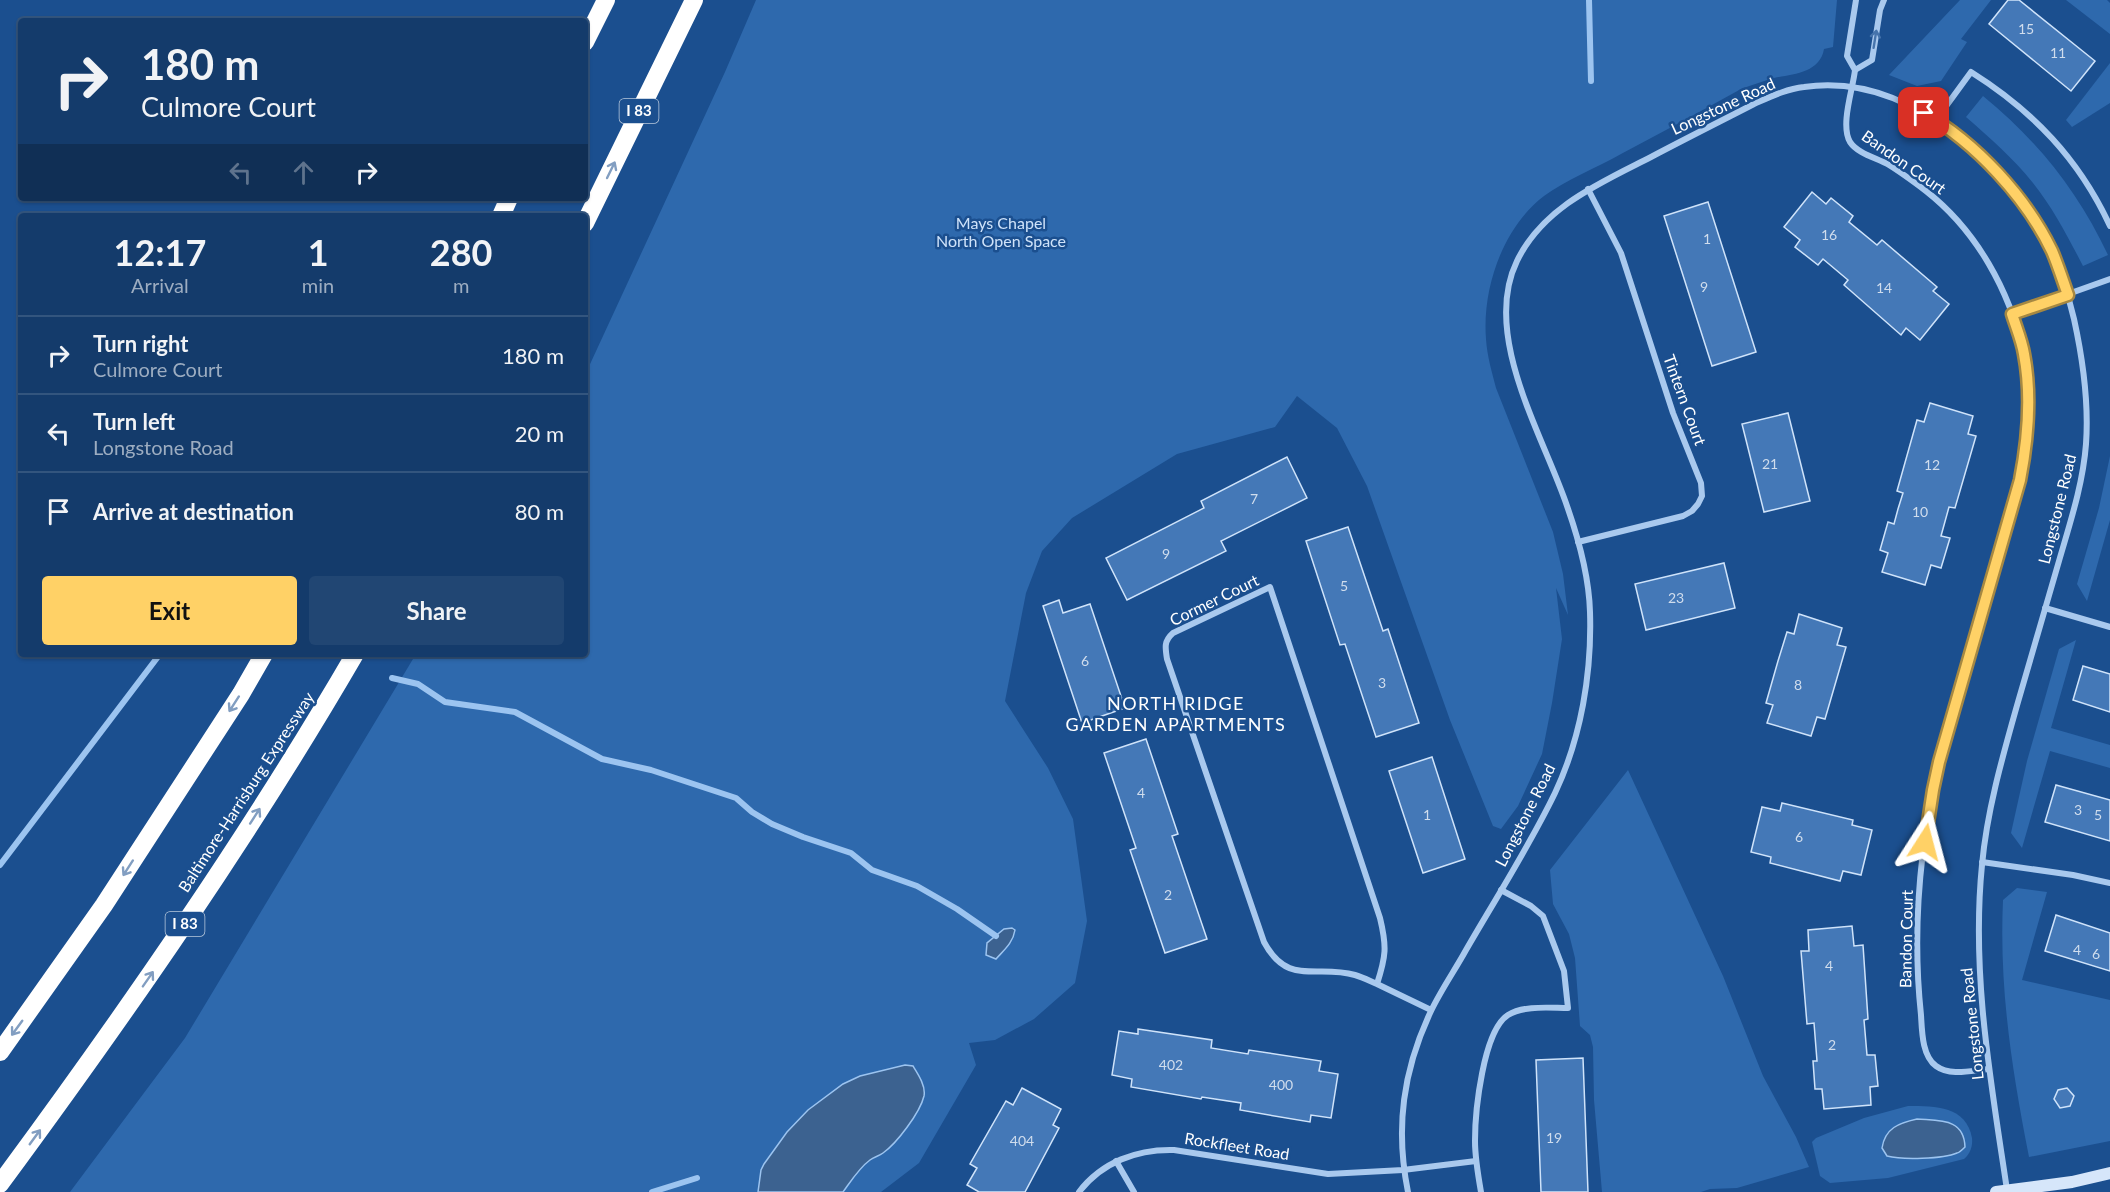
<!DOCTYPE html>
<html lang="en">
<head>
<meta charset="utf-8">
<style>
	body { margin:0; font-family:Lato,sans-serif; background:#214673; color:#f1f3f6; height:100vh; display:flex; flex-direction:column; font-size:22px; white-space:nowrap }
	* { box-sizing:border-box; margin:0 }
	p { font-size:20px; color:#9dadc1 }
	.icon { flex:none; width:33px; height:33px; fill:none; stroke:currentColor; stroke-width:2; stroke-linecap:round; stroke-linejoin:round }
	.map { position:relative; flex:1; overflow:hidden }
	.details { position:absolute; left:18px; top:213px; width:570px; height:444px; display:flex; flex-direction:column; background:#143b6b; border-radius:6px; box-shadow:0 2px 4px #0004,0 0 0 2px #33557e }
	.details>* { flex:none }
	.hud { position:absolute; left:18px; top:18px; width:570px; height:183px; border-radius:6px; box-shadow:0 2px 4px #0004,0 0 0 2px #33557e; background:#143b6b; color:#f1f3f6; overflow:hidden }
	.pin { position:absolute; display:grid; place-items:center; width:51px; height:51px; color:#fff; margin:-26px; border-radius:12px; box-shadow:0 3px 9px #0006 }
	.me { position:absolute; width:66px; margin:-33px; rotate:9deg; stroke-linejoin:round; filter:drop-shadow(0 0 4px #0008) }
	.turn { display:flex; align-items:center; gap:21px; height:126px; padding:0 24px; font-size:27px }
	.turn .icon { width:78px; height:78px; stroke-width:2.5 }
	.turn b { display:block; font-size:42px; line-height:51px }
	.lanes { display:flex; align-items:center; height:57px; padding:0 24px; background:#0003; justify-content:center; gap:30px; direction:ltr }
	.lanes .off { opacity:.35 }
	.eta { display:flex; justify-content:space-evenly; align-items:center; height:102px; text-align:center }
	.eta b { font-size:36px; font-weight:700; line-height:42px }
	.primary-button { display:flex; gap:12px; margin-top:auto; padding:12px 24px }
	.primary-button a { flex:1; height:69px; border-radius:6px; background:#ffd166; color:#111; font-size:24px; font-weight:700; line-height:69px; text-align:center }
	.primary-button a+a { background:#214673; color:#f1f3f6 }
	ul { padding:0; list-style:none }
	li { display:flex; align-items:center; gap:18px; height:78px; padding:0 24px; border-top:2px solid #33557e }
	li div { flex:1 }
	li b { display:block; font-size:22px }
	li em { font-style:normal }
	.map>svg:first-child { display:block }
</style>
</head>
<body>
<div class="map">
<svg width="2110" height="1192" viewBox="0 0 2110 1192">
	<rect width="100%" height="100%" fill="#1b4f8f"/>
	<g fill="#2e69ad">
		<path d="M756 0H1837L1833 47 1824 49C1820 73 1793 74 1774 78 1763 81 1752 85 1741 89 1701 111 1661 133 1621 154 1598 167 1564 181 1544 196 1503 227 1482 288 1486 339 1487 356 1492 372 1496 388L1553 532 1563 574 1568 615 1556 588 1562 639 1552 703 1542 754 1518 806 1501 829 1493 826 1450 720 1367 486 1337 428 1297 396 1275 427 1177 454 1072 518 1042 551 1026 593 1005 701 1048 768 1073 819 1087 921 1075 983 1034 1019 995 1040 969 1043 976 1065 919 1163 881 1192H70L185 1038 416 654H585V375L725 72Z"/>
		<polygon points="1960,0 1991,0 1961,39 1967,42 1941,81 1917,86 1889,75"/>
		<polygon points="2066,0 2107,0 2110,3 2110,34"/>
		<polygon points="2110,63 2110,103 2072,127 2066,120"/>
		<path d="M1983 96C2037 140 2078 191 2108 255L2083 266C2068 237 2053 208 2033 183 2013 158 1990 138 1966 117Z"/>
		<polygon points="2110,456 2110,520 2087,601 2077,584 2099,508"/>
		<polygon points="2076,640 2051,728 2110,745 2110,768 2050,751 2022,848 2011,833 2027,761 2059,649"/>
		<polygon points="1628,770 1723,976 1763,1076 1796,1137 1809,1167 1737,1188 1710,1189 1701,1192 1602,1192 1594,1100 1593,1047 1590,1035 1580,1026 1575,958 1569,934 1553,904 1550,870"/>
		<path d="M2017 888 2047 892 2022 980 2110 1000V1141L2029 1157C2012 1070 1999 989 2003 900Z"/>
		<path d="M1908 1106C1936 1106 1966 1106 1972 1138 1973 1146 1970 1154 1964 1159L1888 1178 1830 1183 1820 1176 1812 1142 1816 1138 1864 1118Z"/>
	</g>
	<g fill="#3c6290" stroke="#9cc4f0" stroke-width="1.5">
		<path d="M1012 928 1015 930C1013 943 1004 950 996 959L986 955 987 943 1004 929Z"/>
		<path d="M905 1065 913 1066C918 1074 926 1086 924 1096 920 1113 896 1144 883 1153 879 1156 874 1157 870 1160 859 1168 851 1181 843 1192H758L761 1170 764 1164 787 1132 808 1110 843 1084 860 1076Z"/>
		<path d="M1917 1119C1940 1121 1964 1118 1965 1147 1963 1149 1959 1153 1957 1153 1943 1159 1902 1160 1887 1156L1882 1148C1885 1128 1899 1123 1917 1119Z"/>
	</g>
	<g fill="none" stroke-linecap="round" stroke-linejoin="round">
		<g stroke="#9cc4f0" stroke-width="6">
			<polyline points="1589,0 1591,81"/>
			<polyline points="392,678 418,684 445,702 515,712 602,759 651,770 736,798 752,812 772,824 803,837 851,853 872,870 917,886 957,909 996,936"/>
			<polyline points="0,865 160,654"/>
			<polyline points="652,1192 697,1178"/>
		</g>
	</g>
	<g fill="#4478b7" stroke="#cfe3fa" stroke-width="1.5">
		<polygon points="2008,0 2019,0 2095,61 2071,91 1989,24"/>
		<polygon points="1812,192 1826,204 1831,198 1853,216 1849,222 1877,245 1882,240 1937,287 1933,291 1949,304 1920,340 1906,328 1901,335 1844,285 1848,280 1823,259 1818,265 1795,247 1800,240 1784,227"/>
		<polygon points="1708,202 1756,352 1712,366 1664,216"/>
		<polygon points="1930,403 1973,416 1968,434 1976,436 1955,508 1949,507 1941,536 1950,538 1941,568 1931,565 1925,585 1882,572 1888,553 1880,550 1888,522 1894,524 1898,509 1903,493 1897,491 1917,420 1924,422"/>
		<polygon points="1788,413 1810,501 1764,512 1742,424"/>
		<polygon points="1287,457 1307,498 1221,541 1226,551 1127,600 1106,558 1204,508 1201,501"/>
		<polygon points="1348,527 1383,631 1388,629 1419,723 1376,737 1345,644 1340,645 1306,541"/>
		<polygon points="1724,563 1735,608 1646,630 1635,584"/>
		<polygon points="1059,600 1063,613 1090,604 1125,708 1082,723 1043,606"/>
		<polygon points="1799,614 1842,628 1837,645 1846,647 1825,719 1817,717 1811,736 1767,723 1773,705 1766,703 1778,661 1787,632 1794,634"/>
		<polygon points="2083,666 2110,674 2110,712 2073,700"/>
		<polygon points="1146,739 1178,834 1172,836 1207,939 1165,953 1130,850 1136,848 1104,753"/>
		<polygon points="1432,757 1465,859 1423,873 1389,771"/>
		<polygon points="2056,785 2110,800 2110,841 2045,822"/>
		<polygon points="1782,803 1853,820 1852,825 1872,830 1861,875 1843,871 1840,881 1770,863 1771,857 1751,852 1762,807 1780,811"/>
		<polygon points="2056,915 2110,933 2110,971 2045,951"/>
		<polygon points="1852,926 1854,946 1863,945 1868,1019 1864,1020 1867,1055 1875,1055 1878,1086 1870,1087 1871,1105 1824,1109 1822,1089 1815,1089 1813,1061 1817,1061 1814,1023 1807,1024 1801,951 1809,951 1808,930"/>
		<polygon points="1138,1029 1212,1040 1211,1048 1248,1054 1249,1050 1321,1061 1319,1071 1338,1074 1331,1118 1311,1115 1310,1122 1240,1110 1241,1103 1202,1097 1201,1099 1131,1087 1132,1079 1112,1075 1119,1031 1138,1034"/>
		<polygon points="1583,1058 1588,1192 1541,1192 1536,1060"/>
		<polygon points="1022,1088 1061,1109 1053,1125 1059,1128 1025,1192 979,1192 967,1185 977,1168 970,1164 1006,1101 1013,1105"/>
		<polygon points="2067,1088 2074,1096 2070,1106 2060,1108 2054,1099 2058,1090"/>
	</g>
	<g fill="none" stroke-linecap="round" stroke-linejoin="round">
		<g stroke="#a9c9ee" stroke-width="6">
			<path d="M1856 0 1847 56 1855 70C1853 89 1840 125 1850 142 1858 154 1877 158 1889 165 1902 173 1914 182 1926 191 1977 231 2009 290 2024 353 2030 378 2029 409 2028 435 2027 450 2023 465 2020 480L1939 762C1920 844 1912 931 1921 1015 1922 1031 1922 1056 1936 1066 1951 1077 1973 1070 1989 1069"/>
			<polyline points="1855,70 1872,60 1880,10 1884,0"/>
			<path d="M1936 120 1971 72C2033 111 2079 159 2110 226"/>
			<polyline points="2012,314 2110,279"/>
			<polyline points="1578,542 1683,516 1692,511 1698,504 1702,496 1701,483 1673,413 1621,253 1588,189"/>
			<polyline points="2045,608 2110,627"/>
			<polyline points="1982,862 2073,875 2110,883"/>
			<path d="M1377 984C1370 981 1362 977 1355 975 1316 964 1288 987 1264 942L1167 659C1165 647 1164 641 1173 633L1270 587 1380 918C1387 947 1386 956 1377 984L1431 1010"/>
			<polyline points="1116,1161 1134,1192"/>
			<path d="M1079 1192C1102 1162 1137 1149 1174 1150L1328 1174 1403 1170 1476 1161"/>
			<path d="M1408 1192C1395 1128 1403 1070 1431 1011 1441 990 1455 970 1466 950 1496 898 1529 847 1555 793 1581 738 1592 673 1590 612 1589 576 1579 540 1567 506 1543 435 1481 335 1517 261 1543 207 1600 183 1651 157 1685 139 1719 122 1754 104 1770 97 1786 89 1804 87 1862 79 1913 101 1957 137 2018 186 2056 242 2074 319 2083 360 2089 402 2086 444 2083 484 2070 523 2059 561 2045 608 2032 655 2018 702 2003 755 1987 810 1982 865 1971 974 1991 1082 2007 1190"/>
			<path d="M1481 1192C1478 1175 1475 1158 1475 1141 1475 1112 1483 1031 1508 1015 1524 1005 1550 1008 1568 1008L1564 971 1543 916 1531 906 1501 890"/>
		</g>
		<polyline stroke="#d6e6fa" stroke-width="12" points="1996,1192 2072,1182 2110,1173"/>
		<g stroke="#fff" stroke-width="18">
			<polyline points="585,42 606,0"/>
			<polyline points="501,216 509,198"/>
			<polyline points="585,223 694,0"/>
			<polyline points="0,1052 104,905 241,694 264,654"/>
			<path d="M0 1184C126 1013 248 838 355 654"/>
		</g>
	</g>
	<defs><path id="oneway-shaft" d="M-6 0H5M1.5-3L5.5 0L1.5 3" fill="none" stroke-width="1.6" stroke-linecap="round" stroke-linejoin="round" transform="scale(1.5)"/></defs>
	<use stroke="#4674ac" href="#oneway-shaft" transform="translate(1875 39) rotate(-81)"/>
	<g stroke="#829ec1">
		<use href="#oneway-shaft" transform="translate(611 170) rotate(-64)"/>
		<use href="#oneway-shaft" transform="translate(234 704) rotate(123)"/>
		<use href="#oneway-shaft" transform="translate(255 816) rotate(-57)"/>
		<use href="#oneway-shaft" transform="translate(128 868) rotate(123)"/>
		<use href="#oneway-shaft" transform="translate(148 979) rotate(-55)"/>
		<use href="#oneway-shaft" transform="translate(17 1028) rotate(126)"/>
		<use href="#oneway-shaft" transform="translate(35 1137) rotate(-54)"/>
	</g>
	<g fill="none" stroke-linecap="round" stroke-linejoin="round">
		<defs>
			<path id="route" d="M1924 113C1976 143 2026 197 2052 251 2058 265 2063 281 2068 295L2012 314C2016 327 2022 341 2024 354 2032 396 2028 439 2020 480L1939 762 1933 790 1925 842"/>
		</defs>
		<use href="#route" stroke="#a68842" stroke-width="15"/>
		<use href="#route" stroke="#ffd166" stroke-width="10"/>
	</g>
	<g text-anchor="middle" stroke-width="5" stroke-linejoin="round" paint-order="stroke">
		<g font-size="14" fill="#d0dded">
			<text x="2026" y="34">15</text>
			<text x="2058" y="58">11</text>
			<text x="1829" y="240">16</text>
			<text x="1707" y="244">1</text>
			<text x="1704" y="292">9</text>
			<text x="1884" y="293">14</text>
			<text x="1770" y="469">21</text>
			<text x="1932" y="470">12</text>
			<text x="1254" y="504">7</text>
			<text x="1920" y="517">10</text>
			<text x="1166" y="559">9</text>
			<text x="1344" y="591">5</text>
			<text x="1676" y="603">23</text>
			<text x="1085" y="666">6</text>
			<text x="1382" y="688">3</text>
			<text x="1798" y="690">8</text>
			<text x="1141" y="798">4</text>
			<text x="2078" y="815">3</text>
			<text x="1427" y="820">1</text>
			<text x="2098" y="820">5</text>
			<text x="1799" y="842">6</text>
			<text x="1168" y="900">2</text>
			<text x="2077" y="955">4</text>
			<text x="2096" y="959">6</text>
			<text x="1829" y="971">4</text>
			<text x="1832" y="1050">2</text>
			<text x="1171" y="1070">402</text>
			<text x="1281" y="1090">400</text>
			<text x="1554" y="1143">19</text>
			<text x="1022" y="1146">404</text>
		</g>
		<g fill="#1b4f8f" stroke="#bbcadd" stroke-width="1.5">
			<rect x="619.5" y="99" width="39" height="24" rx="4.5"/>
			<rect x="165.5" y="912" width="39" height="24" rx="4.5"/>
		</g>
		<g font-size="15" font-weight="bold" fill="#fff">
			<text x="639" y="116">I 83</text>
			<text x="185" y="929">I 83</text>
		</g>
		<g font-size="16" fill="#fff" stroke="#1b4f8f">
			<text transform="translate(1723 106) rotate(-25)" y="6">Longstone Road</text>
			<text transform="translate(1904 162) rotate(35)" y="6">Bandon Court</text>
			<text transform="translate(1685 400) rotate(70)" y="6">Tintern Court</text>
			<text transform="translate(2057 509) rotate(-76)" y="6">Longstone Road</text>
			<text transform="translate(1214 600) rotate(-26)" y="6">Cormer Court</text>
			<text transform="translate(246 792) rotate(-57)" y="6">Baltimore-Harrisburg Expressway</text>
			<text transform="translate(1525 815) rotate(-63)" y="6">Longstone Road</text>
			<text transform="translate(1906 939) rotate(-89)" y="6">Bandon Court</text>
			<text transform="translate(1972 1024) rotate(-96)" y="6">Longstone Road</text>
			<text transform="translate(1237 1146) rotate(9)" y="6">Rockfleet Road</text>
		</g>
		<g font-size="16" fill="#cfe3fa" stroke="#1b4f8f">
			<text x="1001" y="229">Mays Chapel<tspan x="1001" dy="18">North Open Space</tspan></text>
		</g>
		<g font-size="18" letter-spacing="1.5" fill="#fff" stroke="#1b4f8f">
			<text x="1176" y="710">NORTH RIDGE<tspan x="1176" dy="21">GARDEN APARTMENTS</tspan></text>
		</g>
	</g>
</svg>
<div class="pin" style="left:1924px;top:113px;background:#d93025"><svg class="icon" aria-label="arrive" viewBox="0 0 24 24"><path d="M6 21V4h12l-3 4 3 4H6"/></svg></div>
<svg class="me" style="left:1925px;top:842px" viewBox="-20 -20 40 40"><path d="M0-17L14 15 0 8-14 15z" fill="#ffd166" stroke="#fff" stroke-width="4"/></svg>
<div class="hud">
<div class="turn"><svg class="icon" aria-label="right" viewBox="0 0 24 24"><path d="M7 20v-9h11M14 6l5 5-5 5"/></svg><div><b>180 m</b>Culmore Court</div></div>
<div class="lanes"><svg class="icon off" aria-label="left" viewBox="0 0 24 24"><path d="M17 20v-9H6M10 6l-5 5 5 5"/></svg><svg class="icon off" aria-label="ahead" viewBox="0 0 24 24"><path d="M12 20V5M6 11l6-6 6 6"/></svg><svg class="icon" aria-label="right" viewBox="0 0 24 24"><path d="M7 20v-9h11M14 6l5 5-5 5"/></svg></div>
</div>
<section class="details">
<div class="eta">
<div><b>12:17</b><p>Arrival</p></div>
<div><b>1</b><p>min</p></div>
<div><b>280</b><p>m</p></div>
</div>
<ul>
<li><svg class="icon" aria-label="right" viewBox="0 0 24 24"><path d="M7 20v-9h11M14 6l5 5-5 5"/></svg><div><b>Turn right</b><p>Culmore Court</p></div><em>180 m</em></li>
<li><svg class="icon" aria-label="left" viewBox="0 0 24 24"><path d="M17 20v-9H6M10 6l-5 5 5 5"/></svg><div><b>Turn left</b><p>Longstone Road</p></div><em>20 m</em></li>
<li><svg class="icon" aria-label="arrive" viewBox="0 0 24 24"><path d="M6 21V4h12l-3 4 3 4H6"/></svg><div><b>Arrive at destination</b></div><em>80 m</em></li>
</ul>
<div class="primary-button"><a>Exit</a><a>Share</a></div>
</section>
</div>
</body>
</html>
